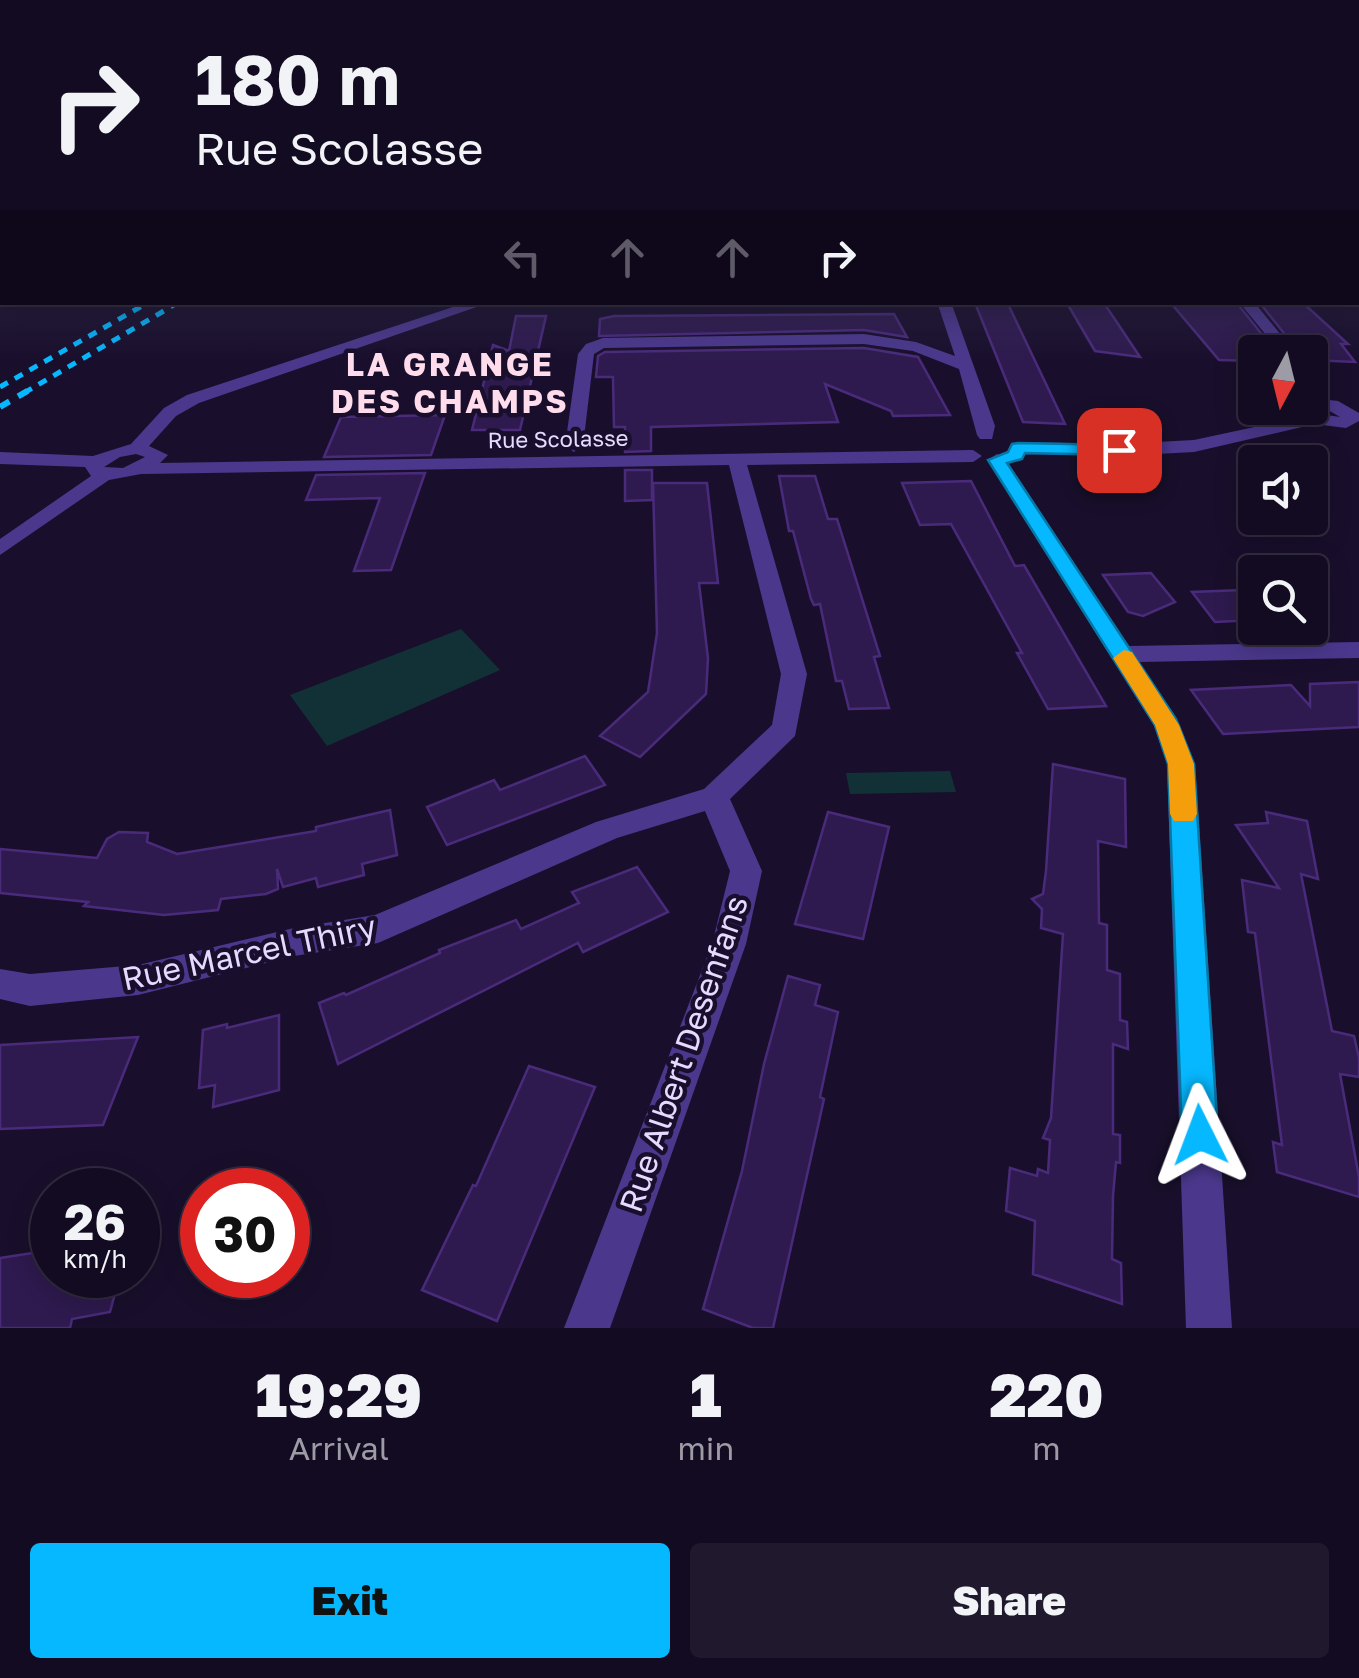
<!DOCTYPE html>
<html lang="en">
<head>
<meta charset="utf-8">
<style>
	body { margin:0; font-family:"Golos Text",sans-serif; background:#20192e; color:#f1f3f6; height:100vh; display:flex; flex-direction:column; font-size:38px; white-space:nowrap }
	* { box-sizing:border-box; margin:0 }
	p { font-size:32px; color:#9d9ba5 }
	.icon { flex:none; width:55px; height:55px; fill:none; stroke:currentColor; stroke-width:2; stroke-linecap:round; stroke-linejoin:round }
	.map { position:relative; height:1328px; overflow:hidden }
	.details { display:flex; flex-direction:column; background:#130b21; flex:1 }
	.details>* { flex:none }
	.banner { position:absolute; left:0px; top:0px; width:1360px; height:305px; box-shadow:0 5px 25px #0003,0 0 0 2px #322b3f; background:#130b21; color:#f1f3f6; overflow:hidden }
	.needle { width:65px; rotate:187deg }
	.buttons { position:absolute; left:1238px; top:335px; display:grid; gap:20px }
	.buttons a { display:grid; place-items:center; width:90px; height:90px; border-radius:10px; background:#130b21; box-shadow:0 5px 25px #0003,0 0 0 2px #322b3f; font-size:50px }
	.speed { position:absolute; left:30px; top:1168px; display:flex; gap:20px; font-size:50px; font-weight:700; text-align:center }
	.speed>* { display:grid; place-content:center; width:130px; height:130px; border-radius:50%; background:#130b21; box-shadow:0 5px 25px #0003,0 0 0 2px #322b3f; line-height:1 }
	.speed small { font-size:25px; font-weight:400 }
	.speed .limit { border:15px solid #d22; background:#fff; color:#111 }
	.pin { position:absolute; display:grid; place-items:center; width:85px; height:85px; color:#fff; margin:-42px; border-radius:20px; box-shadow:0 5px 15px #0006 }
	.me { position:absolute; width:110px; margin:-55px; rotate:357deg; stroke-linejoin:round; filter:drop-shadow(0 0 8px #0008) }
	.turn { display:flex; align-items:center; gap:35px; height:210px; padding:0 30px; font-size:45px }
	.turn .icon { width:130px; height:130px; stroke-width:2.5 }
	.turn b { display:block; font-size:70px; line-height:85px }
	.lanes { display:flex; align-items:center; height:95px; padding:0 30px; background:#0003; justify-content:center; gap:50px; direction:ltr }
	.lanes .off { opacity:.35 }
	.eta { display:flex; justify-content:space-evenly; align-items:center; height:170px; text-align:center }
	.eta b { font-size:60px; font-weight:800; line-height:70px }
	.primary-button { display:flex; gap:20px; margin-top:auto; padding:20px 30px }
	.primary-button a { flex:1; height:115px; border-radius:10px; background:#06b8ff; color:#111; font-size:40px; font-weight:800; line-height:115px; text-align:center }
	.primary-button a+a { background:#20192e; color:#f1f3f6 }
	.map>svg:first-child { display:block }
</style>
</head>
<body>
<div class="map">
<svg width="1359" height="1328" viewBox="0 0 1359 1328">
	<rect width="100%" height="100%" fill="#190f2c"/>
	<g fill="#123136">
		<polygon points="461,629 500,670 327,746 290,695"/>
		<polygon points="950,771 956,792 850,794 846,773"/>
	</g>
	<g fill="#2e1a4e" stroke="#4a2b7b" stroke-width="2.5">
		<polygon points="1170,302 1236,302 1276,352 1255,352 1255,361 1219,360"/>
		<polygon points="1259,302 1302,302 1348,344 1341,344 1355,362 1310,360 1310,352 1299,352"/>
		<polygon points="975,303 1008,304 1065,424 1023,422"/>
		<polygon points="1068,305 1106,306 1140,357 1095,351"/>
		<polygon points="894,314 907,337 864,330 599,336 600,319 614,316"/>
		<polygon points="516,316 546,316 520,430 472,430 493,345 509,351"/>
		<polygon points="864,348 918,357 950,415 893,416 891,411 825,384 838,422 651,427 651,451 625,452 625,427 614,427 613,377 596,377 598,356 605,352"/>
		<polygon points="445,415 431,455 324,457 341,417"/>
		<polygon points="625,470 652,470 652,500 625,501"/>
		<polygon points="425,473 391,570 354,571 380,498 306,500 316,475"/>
		<polygon points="779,476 815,476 828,519 837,519 880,656 874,657 889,708 849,709 842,681 836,681 820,604 814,605 811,599 793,531 789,531"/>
		<polygon points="971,481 1015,566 1024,565 1106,706 1048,709 1017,653 1022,653 951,524 920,525 902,483"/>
		<polygon points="653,483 707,483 718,583 699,583 708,658 706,694 640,757 600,736 648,692 657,633"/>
		<polygon points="1151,573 1175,602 1143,616 1128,612 1103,575"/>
		<polygon points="1243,590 1255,604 1255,620 1215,622 1192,592"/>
		<polygon points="1359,682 1359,727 1223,734 1191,690 1291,685 1310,706 1310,684"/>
		<polygon points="585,756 605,785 447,845 427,807 494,780 500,790"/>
		<polygon points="1053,764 1125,779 1126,847 1098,841 1099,923 1107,925 1107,970 1120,974 1120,1020 1127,1022 1128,1049 1113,1044 1113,1134 1120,1135 1120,1163 1116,1162 1113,1196 1112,1259 1121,1263 1122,1304 1033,1274 1035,1221 1006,1211 1010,1168 1037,1176 1038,1169 1048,1173 1050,1140 1043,1138 1051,1118 1063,934 1041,928 1042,909 1032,899 1043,894 1046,871"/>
		<polygon points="390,810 397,855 362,864 364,875 318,887 316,878 283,887 277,869 278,889 266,894 221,899 218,910 164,915 84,906 88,902 0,893 0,849 97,858 107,839 119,832 148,833 147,842 177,854 316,831 316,827"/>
		<polygon points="828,812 889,827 863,939 795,924"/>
		<polygon points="1266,812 1307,821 1318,879 1301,874 1332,1031 1354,1036 1359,1058 1359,1077 1340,1074 1359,1177 1359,1197 1277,1172 1273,1142 1282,1145 1255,933 1248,932 1242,880 1279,888 1236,825 1268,823"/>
		<polygon points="637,867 668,912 583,952 578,943 338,1064 319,1003 344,993 346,995 440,953 439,950 516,920 521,929 579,903 572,892"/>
		<polygon points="788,976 820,985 815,1005 838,1012 820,1097 824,1099 773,1328 753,1328 703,1309 742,1171 764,1064"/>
		<polygon points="279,1015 279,1090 213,1107 215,1085 199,1088 203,1030 227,1024 227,1028"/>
		<polygon points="138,1037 103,1125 0,1129 0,1045"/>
		<polygon points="529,1066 595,1087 497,1321 422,1290 473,1185 476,1186"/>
		<polygon points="52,1250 52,1275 120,1275 110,1312 72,1319 70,1328 0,1328 0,1258"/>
	</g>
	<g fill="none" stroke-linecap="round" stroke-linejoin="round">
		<g fill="#4b388d" fill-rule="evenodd">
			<path d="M468 302H491L199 403 176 416 149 446 168 455 160 463 973 450 982 456 973 462 747 465 807 674 795 736 730 799 762 871 746 944 610 1328H564L712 944 730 871 705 811 617 838 378 943 294 956 138 995 30 1006 0 999V969L30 974 138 965 294 928 375 915 596 822 704 789 772 725 781 674 729 465 141 474 109 480 0 555V539L91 476 85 467 0 464V452L93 456 131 444 164 408 187 395ZM136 454 145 457 123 468 104 467 120 457Z"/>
			<polygon points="937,302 951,302 995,426 992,439 980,439 977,435 959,369 913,351 864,344 604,348 594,354 583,446 574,452 565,446 578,354 586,344 603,338 864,334 916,342 955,356"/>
			<polygon points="1239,302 1254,302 1295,352 1280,352"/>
			<path d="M1310 398 1338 401 1359 413V421L1346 428 1315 424 1194 452 1119 456 1018 454 1009 448 1018 442 1119 444 1194 440 1301 417 1293 410 1310 408ZM1311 408 1328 410 1340 417 1320 414Z"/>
			<polygon points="997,454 1006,460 1129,646 1359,642 1359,658 1139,662 1180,725 1195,764 1232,1328 1186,1328 1167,764 1154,726 988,460"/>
		</g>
		<g stroke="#06b8ff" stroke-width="5" stroke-dasharray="9 8" stroke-linecap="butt">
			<polyline points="0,387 149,302"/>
			<polyline points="24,393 179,302"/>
		</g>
		<polyline stroke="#06b8ff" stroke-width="6" stroke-dasharray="11 10" stroke-linecap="butt" points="0,407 29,390"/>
	</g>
	<linearGradient id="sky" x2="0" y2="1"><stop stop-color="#0e0818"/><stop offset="0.48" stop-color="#383756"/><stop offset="1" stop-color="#383756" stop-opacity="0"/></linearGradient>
	<rect width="1359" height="361" fill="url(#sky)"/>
	<polygon fill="#06b8ff" stroke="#0478a6" stroke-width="2.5" points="1018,443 1119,445 1127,450 1119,455 1025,453 1022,459 1007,463 1176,719 1194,764 1218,1135 1213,1147 1200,1153 1187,1147 1182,1135 1168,764 1155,725 988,460 1008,452 1012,444"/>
	<polygon fill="#f59e0b" points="1124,650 1132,652 1179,725 1194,764 1197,814 1193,821 1174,821 1170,814 1168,764 1155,725 1113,658"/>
	<g text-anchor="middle" stroke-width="9" stroke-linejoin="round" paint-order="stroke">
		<g font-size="22" fill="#e5daff" stroke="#190f2c">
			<text transform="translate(558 439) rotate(-1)" y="8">Rue Scolasse</text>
		</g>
		<g font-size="32" font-weight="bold" letter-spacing="2.5" fill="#ffdcec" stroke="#190f2c">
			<text x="450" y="376">LA GRANGE<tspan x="450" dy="37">DES CHAMPS</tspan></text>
		</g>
		<g font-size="32" fill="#e5daff" stroke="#190f2c">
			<text transform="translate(249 953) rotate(-12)" y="11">Rue Marcel Thiry</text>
			<text transform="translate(684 1054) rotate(-71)" y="11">Rue Albert Desenfans</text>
		</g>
	</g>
</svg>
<div class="buttons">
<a><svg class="needle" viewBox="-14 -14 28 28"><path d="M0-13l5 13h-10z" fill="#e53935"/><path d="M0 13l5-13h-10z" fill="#9d9ba5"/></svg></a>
<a><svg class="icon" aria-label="sound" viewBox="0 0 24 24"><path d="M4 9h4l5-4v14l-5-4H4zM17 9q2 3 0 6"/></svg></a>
<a><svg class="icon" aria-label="search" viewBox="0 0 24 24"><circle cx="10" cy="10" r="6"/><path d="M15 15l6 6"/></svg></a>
</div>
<div class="speed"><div>26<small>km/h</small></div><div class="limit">30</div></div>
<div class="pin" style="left:1119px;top:450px;background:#d93025"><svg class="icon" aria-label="arrive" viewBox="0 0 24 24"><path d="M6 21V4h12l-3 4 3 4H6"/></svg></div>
<svg class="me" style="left:1200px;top:1135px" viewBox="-20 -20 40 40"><path d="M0-17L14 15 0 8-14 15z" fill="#06b8ff" stroke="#fff" stroke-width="4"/></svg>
<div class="banner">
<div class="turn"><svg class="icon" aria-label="right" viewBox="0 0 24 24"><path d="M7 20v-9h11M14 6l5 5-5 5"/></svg><div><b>180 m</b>Rue Scolasse</div></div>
<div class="lanes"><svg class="icon off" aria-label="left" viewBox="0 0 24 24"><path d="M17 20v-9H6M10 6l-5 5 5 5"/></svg><svg class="icon off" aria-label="ahead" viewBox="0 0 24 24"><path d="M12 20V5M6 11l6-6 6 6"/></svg><svg class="icon off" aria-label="ahead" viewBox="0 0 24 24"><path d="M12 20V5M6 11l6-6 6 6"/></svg><svg class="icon" aria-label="right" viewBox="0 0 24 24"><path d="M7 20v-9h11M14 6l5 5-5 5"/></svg></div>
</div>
</div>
<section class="details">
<div class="eta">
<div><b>19:29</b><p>Arrival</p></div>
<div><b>1</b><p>min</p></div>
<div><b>220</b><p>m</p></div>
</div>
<div class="primary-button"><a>Exit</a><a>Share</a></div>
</section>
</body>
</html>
